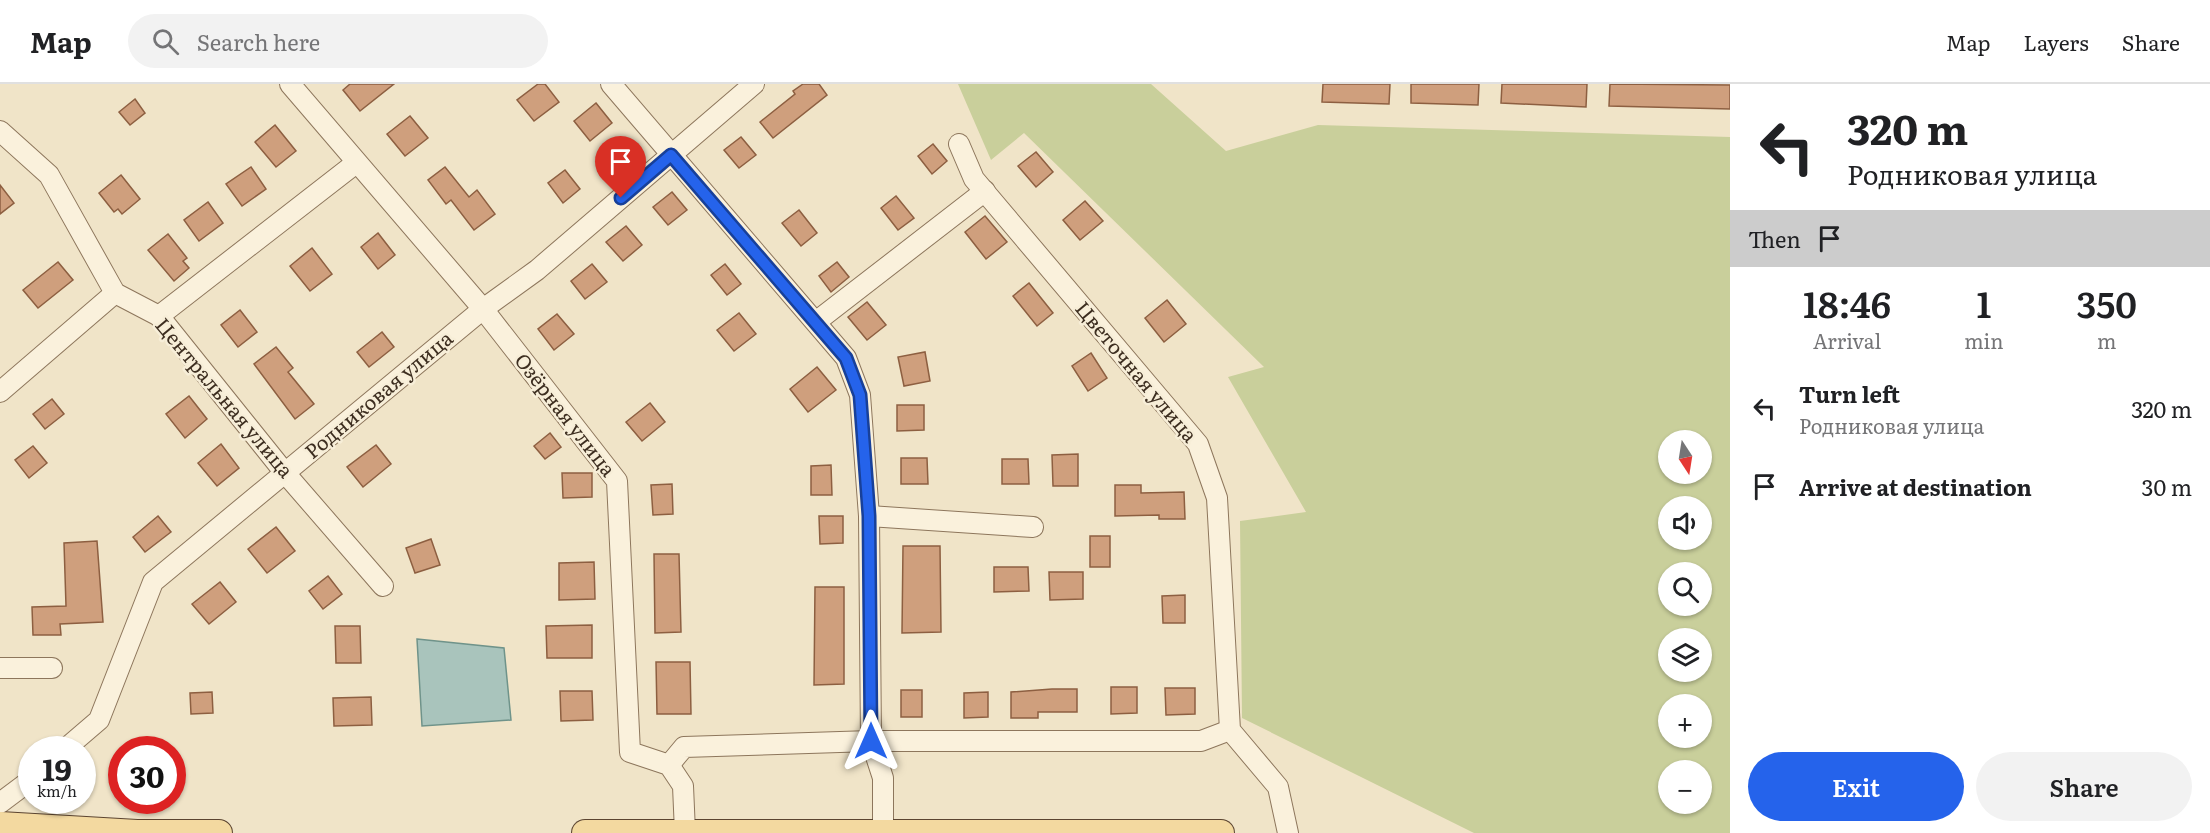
<!DOCTYPE html>
<html lang="en">
<head>
<meta charset="utf-8">
<style>
	body { margin:0; font-family:Literata,serif; background:#f2f2f2; color:#202124; height:100vh; display:flex; flex-direction:column; font-size:22px; white-space:nowrap }
	* { box-sizing:border-box; margin:0 }
	p { font-size:20px; color:#757577 }
	.icon { flex:none; width:33px; height:33px; fill:none; stroke:currentColor; stroke-width:2; stroke-linecap:round; stroke-linejoin:round }
	.map { position:relative; flex:1; overflow:hidden }
	.side { display:flex; flex-direction:column; background:#fff; width:480px }
	.side>* { flex:none }
	.hud { background:#fff; color:#202124; overflow:hidden }
	.needle { width:39px; rotate:168deg }
	.fabs { position:absolute; left:1658px; top:346px; display:grid; gap:12px }
	.fabs a { display:grid; place-items:center; width:54px; height:54px; border-radius:50%; background:#fff; box-shadow:0 2px 4px #0004; font-size:30px }
	.speed { position:absolute; left:18px; top:652px; display:flex; gap:12px; font-size:30px; font-weight:700; text-align:center }
	.speed>* { display:grid; place-content:center; width:78px; height:78px; border-radius:50%; background:#fff; box-shadow:0 2px 4px #0004; line-height:1 }
	.speed small { font-size:15px; font-weight:400 }
	.speed .limit { border:9px solid #d22; background:#fff; color:#111 }
	.pin { position:absolute; display:grid; place-items:center; width:51px; height:51px; color:#fff; margin:-62px -26px; border-radius:50% 50% 50% 0; rotate:-45deg; box-shadow:0 0 6px #0007 }
	.pin .icon { rotate:45deg }
	.me { position:absolute; width:66px; margin:-33px; rotate:0deg; stroke-linejoin:round; filter:drop-shadow(0 0 4px #0008) }
	.turn { display:flex; align-items:center; gap:21px; height:126px; padding:0 18px; font-size:27px }
	.turn .icon { width:78px; height:78px; stroke-width:2.5 }
	.turn b { display:block; font-size:42px; line-height:51px }
	.then { display:flex; align-items:center; height:57px; padding:0 18px; background:#0003; gap:12px; font-size:22px }
	.eta { display:flex; justify-content:space-evenly; align-items:center; height:102px; text-align:center }
	.eta b { font-size:36px; font-weight:600; line-height:42px }
	.button { display:flex; gap:12px; margin-top:auto; padding:12px 18px }
	.button a { flex:1; height:69px; border-radius:36px; background:#2563eb; color:#fff; font-size:24px; font-weight:600; line-height:69px; text-align:center }
	.button a+a { background:#f2f2f2; color:#202124 }
	ul { padding:0; list-style:none }
	li { display:flex; align-items:center; gap:18px; height:78px; padding:0 18px }
	li div { flex:1 }
	li b { display:block; font-size:22px }
	li em { font-style:normal }
	header { display:flex; align-items:center; gap:36px; box-sizing:border-box; height:84px; padding:0 30px; background:#fff; border-bottom:2px solid #e0e0e0 }
	header strong { font-size:28px }
	nav { display:flex; gap:33px; margin-inline-start:auto; font-size:21px }
	.search { width:420px; height:54px; background:#f2f2f2; display:flex; align-items:center; gap:15px; box-sizing:border-box; padding:0 21px; border-radius:33px; color:#757577; font-size:22px }
	main { display:flex; flex:1; min-height:0 }
	.map>svg:first-child { display:block }
</style>
</head>
<body>
<header>
<strong>Map</strong>
<div class="search"><svg class="icon" aria-label="search" viewBox="0 0 24 24"><circle cx="10" cy="10" r="6"/><path d="M15 15l6 6"/></svg>Search here</div>
<nav><a>Map</a><a>Layers</a><a>Share</a></nav>
</header>
<main>
<div class="map">
<svg width="1730" height="749" viewBox="0 0 1730 749">
	<rect width="100%" height="100%" fill="#f0e4c8"/>
	<path fill="#c9cf9b" fill-rule="evenodd" d="M958 0H1151L1226 67 1318 41 1730 53V749H1474L1242 634 1240 437 1306 428 1228 293 1264 283 1024 49 991 76ZM1668 357H1701V390H1668ZM1668 423H1701V456H1668ZM1668 489H1701V522H1668ZM1668 555H1701V588H1668ZM1668 621H1701V654H1668ZM1668 687H1701V720H1668Z"/>
	<polygon fill="#a9c4bc" stroke="#6f938a" stroke-width="1.5" points="417,555 504,564 511,636 422,642"/>
	<g fill="#cf9f7d" stroke="#8d5f41" stroke-width="1.5">
		<polygon points="350,0 394,0 360,27 343,6"/>
		<polygon points="538,0 545,0 559,18 534,37 517,16"/>
		<polygon points="803,0 819,0 827,11 773,54 760,38 795,10 793,7"/>
		<polygon points="1323,0 1390,0 1389,20 1322,18"/>
		<polygon points="1411,0 1479,0 1478,21 1411,19"/>
		<polygon points="1502,0 1587,0 1586,23 1501,19"/>
		<polygon points="1610,0 1730,1 1730,25 1609,22"/>
		<polygon points="135,15 145,29 130,41 119,28"/>
		<polygon points="596,19 612,39 590,57 574,37"/>
		<polygon points="410,32 428,54 405,72 387,50"/>
		<polygon points="275,41 296,67 276,83 255,58"/>
		<polygon points="741,53 756,71 739,84 724,66"/>
		<polygon points="933,60 947,77 932,90 918,72"/>
		<polygon points="1036,68 1053,88 1036,103 1018,82"/>
		<polygon points="251,83 266,105 242,122 226,100"/>
		<polygon points="445,83 469,113 477,106 495,130 474,146 451,116 446,120 428,96"/>
		<polygon points="565,86 580,105 563,119 548,99"/>
		<polygon points="121,91 140,115 122,130 118,125 114,128 99,109"/>
		<polygon points="0,101 14,119 0,130"/>
		<polygon points="672,108 687,126 668,141 653,123"/>
		<polygon points="896,112 914,134 898,146 881,124"/>
		<polygon points="1085,117 1103,137 1080,156 1063,136"/>
		<polygon points="208,118 223,139 199,157 184,136"/>
		<polygon points="799,126 817,149 801,162 782,139"/>
		<polygon points="985,132 1007,158 986,175 965,148"/>
		<polygon points="626,142 642,161 623,177 606,158"/>
		<polygon points="378,149 395,171 378,185 361,163"/>
		<polygon points="168,150 187,174 183,177 189,184 174,197 148,166"/>
		<polygon points="312,164 332,190 310,207 290,182"/>
		<polygon points="58,178 73,196 38,224 23,206"/>
		<polygon points="837,178 849,193 831,208 819,192"/>
		<polygon points="592,180 607,198 585,215 571,197"/>
		<polygon points="725,180 741,200 727,211 711,191"/>
		<polygon points="1029,199 1053,229 1037,242 1013,212"/>
		<polygon points="1167,216 1186,240 1164,258 1145,234"/>
		<polygon points="867,218 886,241 867,256 848,233"/>
		<polygon points="240,226 257,248 238,263 221,241"/>
		<polygon points="739,229 756,250 734,267 717,246"/>
		<polygon points="557,230 574,250 554,266 538,245"/>
		<polygon points="382,248 394,263 369,283 357,268"/>
		<polygon points="276,263 293,284 288,288 314,320 295,335 254,280"/>
		<polygon points="925,268 930,297 904,302 898,273"/>
		<polygon points="1091,269 1107,294 1088,307 1072,282"/>
		<polygon points="817,283 836,306 808,328 790,305"/>
		<polygon points="189,312 207,335 185,354 166,330"/>
		<polygon points="52,315 64,330 45,345 33,330"/>
		<polygon points="650,319 665,338 642,357 626,338"/>
		<polygon points="897,321 924,321 924,346 897,347"/>
		<polygon points="550,349 561,363 545,375 534,362"/>
		<polygon points="221,360 239,384 217,402 198,379"/>
		<polygon points="376,361 391,380 363,403 347,383"/>
		<polygon points="33,362 47,379 29,394 15,376"/>
		<polygon points="1078,370 1078,402 1053,402 1052,371"/>
		<polygon points="901,374 927,374 928,400 901,400"/>
		<polygon points="1002,375 1028,375 1029,400 1002,400"/>
		<polygon points="831,381 832,411 811,411 811,382"/>
		<polygon points="562,389 592,389 592,413 563,414"/>
		<polygon points="672,400 673,430 653,431 651,401"/>
		<polygon points="1115,401 1141,401 1141,409 1184,408 1185,435 1159,435 1159,431 1115,432"/>
		<polygon points="158,432 171,448 145,468 133,453"/>
		<polygon points="819,432 843,432 843,459 820,460"/>
		<polygon points="276,443 295,467 267,489 248,465"/>
		<rect x="1090" y="452" width="20" height="31"/>
		<polygon points="431,455 440,481 415,489 406,464"/>
		<polygon points="97,457 103,538 60,540 61,551 33,551 32,523 66,522 64,459"/>
		<polygon points="903,462 940,462 941,548 902,549"/>
		<polygon points="654,470 679,470 681,548 655,549"/>
		<polygon points="594,478 595,515 559,516 559,479"/>
		<polygon points="994,483 1028,483 1029,507 994,508"/>
		<polygon points="1049,488 1083,488 1083,515 1050,516"/>
		<polygon points="328,492 342,510 323,525 309,507"/>
		<polygon points="220,498 236,518 209,540 192,520"/>
		<polygon points="815,503 844,503 844,600 814,601"/>
		<polygon points="1185,511 1185,539 1163,539 1162,512"/>
		<polygon points="592,541 592,574 547,574 546,542"/>
		<polygon points="335,542 360,542 361,579 336,579"/>
		<polygon points="656,578 690,578 691,630 657,630"/>
		<polygon points="1111,603 1137,603 1137,629 1111,630"/>
		<polygon points="1165,604 1195,604 1195,630 1166,631"/>
		<polygon points="1052,605 1077,605 1077,628 1038,628 1038,634 1011,634 1011,608"/>
		<rect x="901" y="606" width="21" height="27"/>
		<polygon points="560,607 592,607 593,636 561,637"/>
		<polygon points="212,608 213,629 191,630 190,609"/>
		<polygon points="988,608 988,633 964,634 964,609"/>
		<polygon points="371,613 372,641 334,642 333,614"/>
	</g>
	<g fill="none" stroke-linecap="round" stroke-linejoin="round">
		<defs>
			<g id="minor">
				<polyline points="290,0 483,225 617,397 630,668 669,681 683,702 685,748"/>
				<polyline points="611,0 846,274 860,311 869,432 871,657 883,694 883,748"/>
				<polyline points="0,47 49,91 115,209 159,232 285,389 383,502"/>
				<polyline points="959,60 974,95 1198,360 1217,414 1230,646 1278,703 1288,749"/>
				<polyline points="159,232 356,79"/>
				<polyline points="817,237 985,107"/>
				<polyline points="0,308 115,209"/>
				<polyline points="869,432 1033,443"/>
				<polyline points="0,584 52,584"/>
				<polyline points="64,666 99,636 153,498 483,225 537,186 754,0"/>
				<polyline points="669,681 684,663 871,657 1201,657 1230,646"/>
				<polyline points="0,719 32,695"/>
			</g>
			<g id="major">
				<polyline points="0,741 137,749 219,749"/>
				<polyline points="585,749 1221,749"/>
			</g>
		</defs>
		<use href="#minor" stroke="#8d765c" stroke-width="22"/>
		<use href="#major" stroke="#5b4430" stroke-width="28"/>
		<use href="#minor" stroke="#faf1dc" stroke-width="20"/>
		<use href="#major" stroke="#f3d9a0" stroke-width="26"/>
	</g>
	<g fill="none" stroke-linecap="round" stroke-linejoin="round">
		<defs>
			<polyline id="route" points="621,114 671,71 846,274 860,311 869,432 871,657"/>
		</defs>
		<use href="#route" stroke="#184099" stroke-width="15"/>
		<use href="#route" stroke="#2563eb" stroke-width="10"/>
	</g>
	<g text-anchor="middle" stroke-width="5" stroke-linejoin="round" paint-order="stroke">
		<g font-size="20" fill="#3d2e20" stroke="#f7eed8">
			<text transform="translate(1136 288) rotate(50)" y="7">Цветочная улица</text>
			<text transform="translate(379 311) rotate(-40)" y="7">Родниковая улица</text>
			<text transform="translate(224 314) rotate(50)" y="7">Центральная улица</text>
			<text transform="translate(565 331) rotate(52)" y="7">Озёрная улица</text>
		</g>
	</g>
</svg>
<div class="fabs">
<a><svg class="needle" viewBox="-14 -14 28 28"><path d="M0-13l5 13h-10z" fill="#e53935"/><path d="M0 13l5-13h-10z" fill="#757577"/></svg></a>
<a><svg class="icon" aria-label="sound" viewBox="0 0 24 24"><path d="M4 9h4l5-4v14l-5-4H4zM17 9q2 3 0 6"/></svg></a>
<a><svg class="icon" aria-label="search" viewBox="0 0 24 24"><circle cx="10" cy="10" r="6"/><path d="M15 15l6 6"/></svg></a>
<a><svg class="icon" aria-label="layers" viewBox="0 0 24 24"><path d="M12 4l9 5-9 5-9-5zM3 14l9 5 9-5"/></svg></a>
<a>+</a>
<a>−</a>
</div>
<div class="speed"><div>19<small>km/h</small></div><div class="limit">30</div></div>
<div class="pin" style="left:621px;top:114px;background:#d93025"><svg class="icon" aria-label="arrive" viewBox="0 0 24 24"><path d="M6 21V4h12l-3 4 3 4H6"/></svg></div>
<svg class="me" style="left:871px;top:657px" viewBox="-20 -20 40 40"><path d="M0-17L14 15 0 8-14 15z" fill="#2563eb" stroke="#fff" stroke-width="4"/></svg>
</div>
<section class="side">
<div class="hud">
<div class="turn"><svg class="icon" aria-label="left" viewBox="0 0 24 24"><path d="M17 20v-9H6M10 6l-5 5 5 5"/></svg><div><b>320 m</b>Родниковая улица</div></div>
<div class="then">Then<svg class="icon" aria-label="arrive" viewBox="0 0 24 24"><path d="M6 21V4h12l-3 4 3 4H6"/></svg></div>
</div>
<div class="eta">
<div><b>18:46</b><p>Arrival</p></div>
<div><b>1</b><p>min</p></div>
<div><b>350</b><p>m</p></div>
</div>
<ul>
<li><svg class="icon" aria-label="left" viewBox="0 0 24 24"><path d="M17 20v-9H6M10 6l-5 5 5 5"/></svg><div><b>Turn left</b><p>Родниковая улица</p></div><em>320 m</em></li>
<li><svg class="icon" aria-label="arrive" viewBox="0 0 24 24"><path d="M6 21V4h12l-3 4 3 4H6"/></svg><div><b>Arrive at destination</b></div><em>30 m</em></li>
</ul>
<div class="button"><a>Exit</a><a>Share</a></div>
</section>
</main>
</body>
</html>
